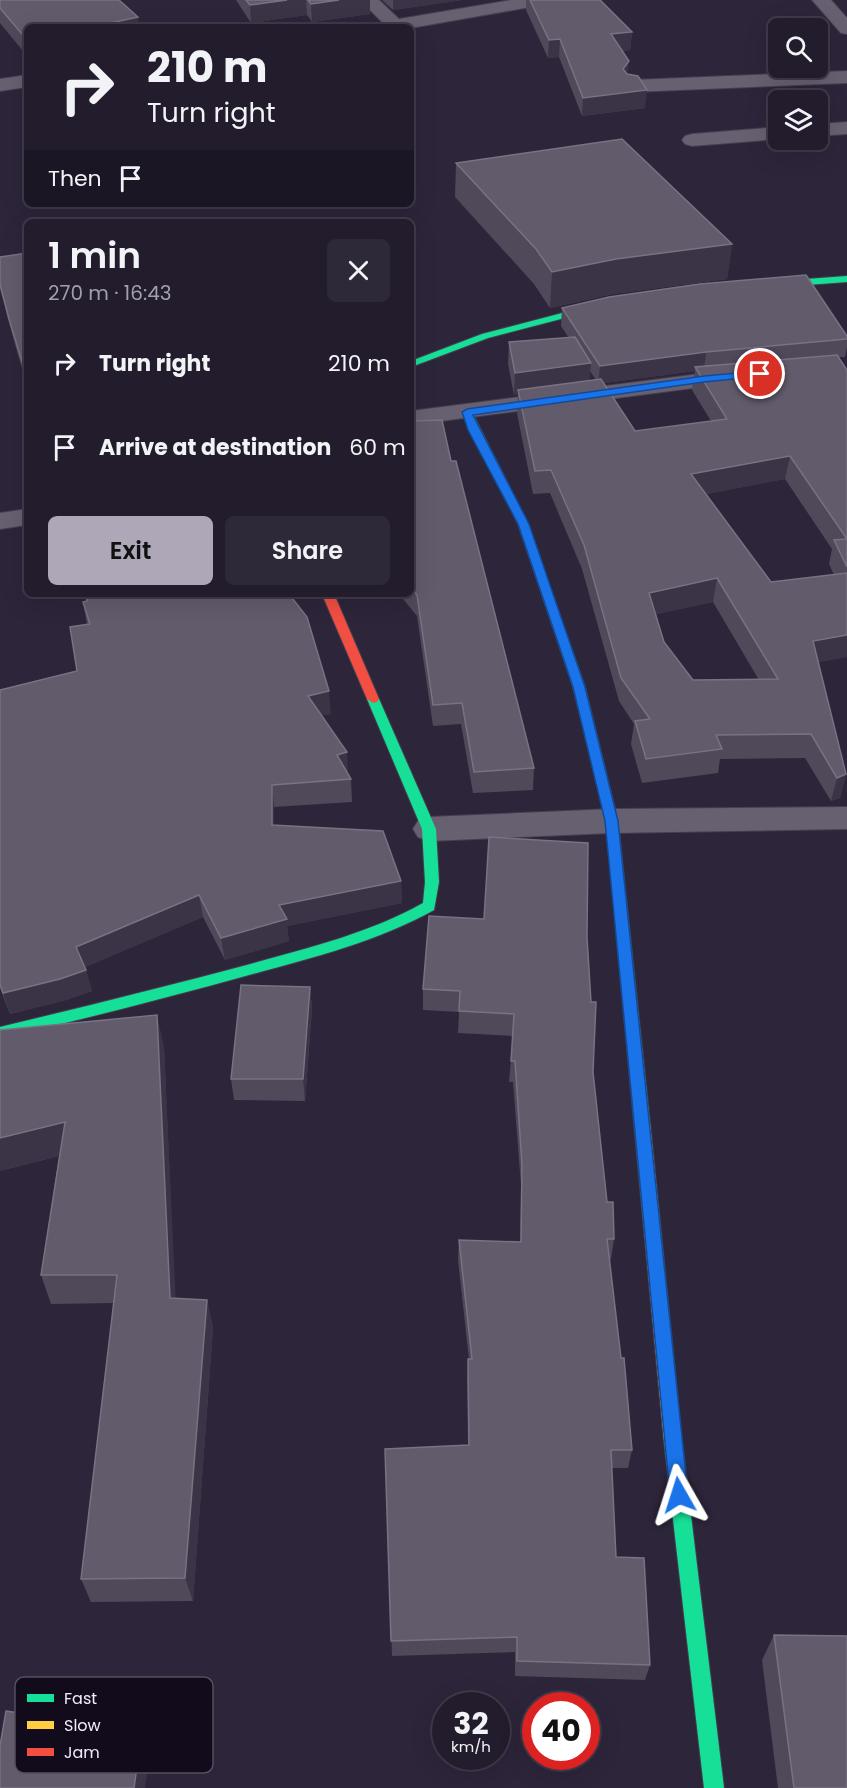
<!DOCTYPE html>
<html lang="en">
<head>
<meta charset="utf-8">
<style>
	body { margin:0; font-family:Poppins,sans-serif; background:#2e2938; color:#f1f3f6; height:100vh; display:flex; flex-direction:column; font-size:22px; white-space:nowrap }
	* { box-sizing:border-box; margin:0 }
	p { font-size:20px; color:#a2a1a9 }
	.icon { flex:none; width:33px; height:33px; fill:none; stroke:currentColor; stroke-width:2; stroke-linecap:round; stroke-linejoin:round }
	.map { position:relative; flex:1; overflow:hidden }
	.sheet { position:absolute; left:24px; top:219px; width:390px; height:378px; display:flex; flex-direction:column; background:#221c2c; border-radius:9px; box-shadow:0 6px 24px #0002,0 0 0 2px #3f3a48 }
	.sheet>* { flex:none }
	.banner { position:absolute; left:24px; top:24px; width:390px; height:183px; border-radius:9px; box-shadow:0 6px 24px #0002,0 0 0 2px #3f3a48; background:#221c2c; color:#f1f3f6; overflow:hidden }
	.tools { position:absolute; left:768px; top:18px; display:grid; gap:12px }
	.tools a { display:grid; place-items:center; width:60px; height:60px; border-radius:9px; background:#221c2c; box-shadow:0 6px 24px #0002,0 0 0 2px #3f3a48; font-size:30px }
	.speed { position:absolute; left:432px; top:1692px; display:flex; gap:12px; font-size:30px; font-weight:700; text-align:center }
	.speed>* { display:grid; place-content:center; width:78px; height:78px; border-radius:50%; background:#221c2c; box-shadow:0 6px 24px #0002,0 0 0 2px #3f3a48; line-height:1 }
	.speed small { font-size:15px; font-weight:400 }
	.speed .limit { border:9px solid #d22; background:#fff; color:#111 }
	.pin { position:absolute; display:grid; place-items:center; width:51px; height:51px; color:#fff; margin:-26px; border:3px solid #fff; border-radius:50%; box-shadow:0 2px 6px #0007 }
	.me { position:absolute; width:66px; margin:-33px; rotate:354deg; stroke-linejoin:round; filter:drop-shadow(0 0 4px #0008) }
	.turn { display:flex; align-items:center; gap:21px; height:126px; padding:0 24px; font-size:27px }
	.turn .icon { width:78px; height:78px; stroke-width:2.5 }
	.turn b { display:block; font-size:42px; line-height:51px }
	.then { display:flex; align-items:center; height:57px; padding:0 24px; background:#0003; gap:12px; font-size:22px }
	.round { display:grid; place-items:center; flex:none; width:63px; height:63px; border-radius:9px; background:#2e2938 }
	.headline { display:flex; align-items:center; justify-content:space-between; height:102px; padding:0 24px }
	h1 { font-size:36px; font-weight:600; line-height:45px }
	.cta { display:flex; gap:12px; margin-top:auto; padding:12px 24px }
	.cta a { flex:1; height:69px; border-radius:9px; background:#ada7b8; color:#111; font-size:24px; font-weight:600; line-height:69px; text-align:center }
	.cta a+a { background:#2e2938; color:#f1f3f6 }
	ul { padding:0; list-style:none }
	li { display:flex; align-items:center; gap:18px; height:84px; padding:0 24px }
	li div { flex:1 }
	li b { display:block; font-size:22px }
	li em { font-style:normal }
	.map>svg:first-child { display:block }
</style>
</head>
<body>
<div class="map">
<svg width="847" height="1788" viewBox="0 0 847 1788">
	<rect width="100%" height="100%" fill="#2d253a"/>
	<g fill="none" stroke-linecap="round" stroke-linejoin="round">
		<defs>
			<g id="street">
				<polygon points="360,0 379,0 399,19 511,0 551,0 548,4 542,5 411,28 375,27 382,22"/>
				<polygon points="812,0 831,0 847,18 847,34 841,33"/>
				<polygon points="847,71 847,83 633,92 626,90 623,86 626,82 633,80"/>
				<polygon points="27,75 27,87 0,91 0,79"/>
				<polygon points="847,122 847,134 818,136 818,124"/>
				<polygon points="778,127 778,139 692,146 685,144 682,140 685,136 692,134"/>
				<polygon points="738,369 747,371 750,376 747,381 411,425 411,411"/>
				<polygon points="27,509 27,525 0,529 0,513"/>
				<polygon points="847,807 847,829 612,833 429,841 418,837 413,829 418,821 429,817 612,809"/>
			</g>
			<g id="fast">
				<polygon points="847,276 847,282 766,288 761,285 766,282"/>
				<polygon points="604,302 609,305 607,307 488,338 411,367 411,361 482,334"/>
				<polygon points="467,409 472,412 528,524 585,687 618,821 650,1123 647,1128 642,1129 637,1128 634,1123 606,821 573,687 518,524 462,412"/>
				<path d="M373 695 379 699 436 829 439 882 434 910C376 942 312 958 249 975 166 998 83 1019 0 1039V1027C83 1007 165 987 247 965 307 948 368 934 423 903L425 882 422 829 367 699Z"/>
				<polygon points="673,1433 679,1435 682,1441 724,1788 704,1788 664,1441 667,1435"/>
			</g>
			<polygon id="slow" points="642,1117 647,1118 650,1123 682,1441 679,1447 673,1449 667,1447 664,1441 634,1123 637,1118"/>
			<polygon id="jam" points="322,594 334,594 379,699 377,702 373,703 367,699"/>
		</defs>
		<use href="#street" stroke="#463f50" stroke-width="2"/>
		<use href="#fast" stroke="#463f50" stroke-width="2"/>
		<use href="#slow" stroke="#463f50" stroke-width="2"/>
		<use href="#jam" stroke="#463f50" stroke-width="2"/>
		<use href="#street" fill="#676071" fill-rule="evenodd"/>
		<use href="#fast" fill="#16e098" fill-rule="evenodd"/>
		<use href="#slow" fill="#ffcf43" fill-rule="evenodd"/>
		<use href="#jam" fill="#f24e42" fill-rule="evenodd"/>
	</g>
	<g fill="#50495a" fill-rule="evenodd">
		<polygon points="0,0 27,27 27,56 0,23"/>
		<polygon points="236,0 370,0 370,14 312,22 307,15 251,23"/>
		<polygon points="382,0 462,0 393,10"/>
		<polygon points="526,0 600,0 632,32 630,50 622,51 627,74 645,108 582,116 559,57 548,58 526,10"/>
		<polygon points="456,163 732,244 727,279 613,294 550,308 534,284 455,197"/>
		<polygon points="27,253 27,386 14,341 0,289 0,257"/>
		<path d="M562 308 847 336V347L845 357H839L847 370V657L818 662 846 774 840 798 831 801 805 758 720 759 718 773 642 783 631 744 634 724 619 701 582 569 550 493 533 494 517 413 518 394 514 395 508 364 509 342 569 338 561 326ZM590 371 596 380 589 381ZM695 371 692 390 711 421 635 431 604 383ZM785 479 832 549 829 564 834 575 771 582 706 494ZM713 602 759 680H693L664 642 656 614Z"/>
		<polygon points="411,421 451,461 534,768 533,790 473,793 461,724 433,726 417,616 399,594 411,594"/>
		<polygon points="83,602 331,714 322,715 351,779 352,802 274,807 274,825 401,881 402,903 287,926 289,941 225,960 203,917 85,967 92,991 66,1000 10,1014 0,988 0,690 77,671 87,625"/>
		<polygon points="587,937 593,1072 607,1202 614,1239 611,1259 609,1259 632,1450 628,1468 612,1468 616,1557 650,1665 645,1680 515,1676 515,1652 392,1656 385,1449 468,1445 467,1377 468,1359 469,1359 458,1260 459,1240 520,1242 521,1185 513,1082 509,1082 513,1036 458,1033 459,1012 423,1010 423,989"/>
		<polygon points="310,987 312,1009 305,1101 234,1100 231,1079"/>
		<polygon points="0,1030 164,1047 175,1299 207,1300 213,1328 193,1601 91,1602 81,1579 114,1303 51,1304 41,1275 59,1156 0,1171"/>
		<polygon points="774,1635 847,1788 778,1788 762,1660"/>
	</g>
	<g fill="#3b3346">
		<polygon points="287,0 306,0 307,15 251,23 250,5"/>
		<polygon points="339,0 370,0 370,14 312,22 311,4"/>
		<polygon points="393,0 462,0 393,10"/>
		<polygon points="138,17 139,27 92,27"/>
		<polygon points="632,32 630,50 610,52 611,34"/>
		<polygon points="560,39 559,57 548,58 549,40"/>
		<polygon points="629,61 627,79 623,69"/>
		<polygon points="647,90 645,108 582,116 583,98"/>
		<polygon points="732,244 727,279 613,294 550,308 552,272 616,259"/>
		<polygon points="706,352 704,370 695,367 695,371 598,384 600,366"/>
		<polygon points="591,363 589,385 518,390 518,394 514,395 515,373"/>
		<polygon points="790,456 785,479 688,498 691,474"/>
		<polygon points="717,578 713,602 646,616 649,593"/>
		<polygon points="847,635 847,657 807,664 813,641"/>
		<polygon points="329,691 331,714 309,718 308,696"/>
		<polygon points="347,752 348,774 337,755"/>
		<polygon points="846,774 840,798 831,801 837,778"/>
		<polygon points="272,785 274,807 274,847 272,825"/>
		<polygon points="401,881 402,903 287,926 289,941 225,960 221,938 279,905"/>
		<polygon points="199,895 203,917 81,969 76,947"/>
		<polygon points="86,970 92,991 66,1000 10,1014 3,993"/>
		<polygon points="310,987 312,1009 305,1101 303,1079"/>
		<polygon points="157,1015 164,1047 177,1327 170,1298"/>
		<polygon points="65,1122 74,1152 0,1171 0,1138"/>
		<polygon points="207,1300 213,1328 193,1601 185,1578"/>
		<polygon points="142,1731 151,1749 145,1788 134,1788"/>
	</g>
	<g fill="#625b6c" stroke="#787282" stroke-width="1.5" fill-rule="evenodd">
		<polygon points="0,0 119,0 138,17 92,27 27,27 27,40 0,8"/>
		<polygon points="246,0 287,0 250,5"/>
		<polygon points="308,0 339,0 311,4"/>
		<polygon points="530,0 600,0 632,32 611,34 629,61 623,69 627,74 638,76 647,90 583,98 560,39 549,40"/>
		<polygon points="622,139 732,244 616,259 552,272 536,249 456,163"/>
		<polygon points="27,253 27,378 9,319 0,284 0,257"/>
		<polygon points="806,275 847,336 847,339 706,352 600,366 562,308 609,297 700,284"/>
		<polygon points="575,337 591,363 515,373 509,342"/>
		<path d="M837 355 847 370V567L834 540 847 539 790 456 691 474 771 582 847 573V635L813 641 846 774 837 778 811 734 716 735 722 749 646 759 635 721 650 719 621 678 584 545 551 470 535 471 518 390 601 379 635 431 727 419 695 367ZM717 578 778 679 693 680 664 642 649 593Z"/>
		<polygon points="442,420 451,461 456,461 534,768 474,772 462,703 433,705 417,595 411,588 411,421"/>
		<polygon points="86,594 289,594 307,617 329,691 308,696 347,752 337,755 351,779 272,785 272,825 383,831 401,881 279,905 287,919 221,938 199,895 76,947 86,970 60,979 3,993 0,984 0,690 77,671 70,627 90,624 83,602 87,601"/>
		<polygon points="489,837 588,843 587,937 591,1002 596,1002 593,1072 607,1202 613,1202 614,1239 607,1239 621,1358 624,1358 632,1450 611,1450 616,1557 644,1558 650,1665 517,1661 517,1637 391,1641 385,1449 469,1445 468,1359 472,1359 459,1240 521,1242 522,1165 515,1061 511,1061 514,1014 459,1011 460,991 423,989 429,916 484,919"/>
		<polygon points="241,985 310,987 303,1079 231,1079"/>
		<polygon points="157,1015 170,1298 207,1300 185,1578 81,1579 117,1275 41,1275 65,1122 0,1138 0,1030"/>
		<polygon points="774,1635 847,1636 847,1788 794,1788"/>
		<polygon points="6,1711 142,1731 134,1788 0,1788 0,1746"/>
	</g>
	<polygon fill="#1a73e8" stroke="#114b97" stroke-width="1.5" points="760,371 764,372 764,376 704,382 473,415 529,524 585,687 618,821 688,1495 685,1501 679,1504 673,1501 670,1495 605,821 573,687 518,524 468,430 462,412 467,409 704,376"/>
	<rect x="15" y="1677" width="198" height="96" rx="9" fill="#120b1c" stroke="#554f5f" stroke-width="1.5"/>
	<rect x="27" y="1694" width="27" height="8" fill="#16e098"/>
	<rect x="27" y="1721" width="27" height="8" fill="#ffcf43"/>
	<rect x="27" y="1748" width="27" height="8" fill="#f24e42"/>
	<g font-size="16" fill="#f2edfc">
		<text x="64" y="1704">Fast</text>
		<text x="64" y="1731">Slow</text>
		<text x="64" y="1758">Jam</text>
	</g>
</svg>
<div class="tools">
<a><svg class="icon" aria-label="search" viewBox="0 0 24 24"><circle cx="10" cy="10" r="6"/><path d="M15 15l6 6"/></svg></a>
<a><svg class="icon" aria-label="layers" viewBox="0 0 24 24"><path d="M12 4l9 5-9 5-9-5zM3 14l9 5 9-5"/></svg></a>
</div>
<div class="speed"><div>32<small>km/h</small></div><div class="limit">40</div></div>
<div class="pin" style="left:760px;top:374px;background:#d93025"><svg class="icon" aria-label="arrive" viewBox="0 0 24 24"><path d="M6 21V4h12l-3 4 3 4H6"/></svg></div>
<svg class="me" style="left:679px;top:1495px" viewBox="-20 -20 40 40"><path d="M0-17L14 15 0 8-14 15z" fill="#1a73e8" stroke="#fff" stroke-width="4"/></svg>
<div class="banner">
<div class="turn"><svg class="icon" aria-label="right" viewBox="0 0 24 24"><path d="M7 20v-9h11M14 6l5 5-5 5"/></svg><div><b>210 m</b>Turn right</div></div>
<div class="then">Then<svg class="icon" aria-label="arrive" viewBox="0 0 24 24"><path d="M6 21V4h12l-3 4 3 4H6"/></svg></div>
</div>
<section class="sheet">
<div class="headline"><div><h1>1 min</h1><p>270 m · 16:43</p></div><a class="round"><svg class="icon" aria-label="close" viewBox="0 0 24 24"><path d="M6 6l12 12M18 6L6 18"/></svg></a></div>
<ul>
<li><svg class="icon" aria-label="right" viewBox="0 0 24 24"><path d="M7 20v-9h11M14 6l5 5-5 5"/></svg><div><b>Turn right</b></div><em>210 m</em></li>
<li><svg class="icon" aria-label="arrive" viewBox="0 0 24 24"><path d="M6 21V4h12l-3 4 3 4H6"/></svg><div><b>Arrive at destination</b></div><em>60 m</em></li>
</ul>
<div class="cta"><a>Exit</a><a>Share</a></div>
</section>
</div>
</body>
</html>
